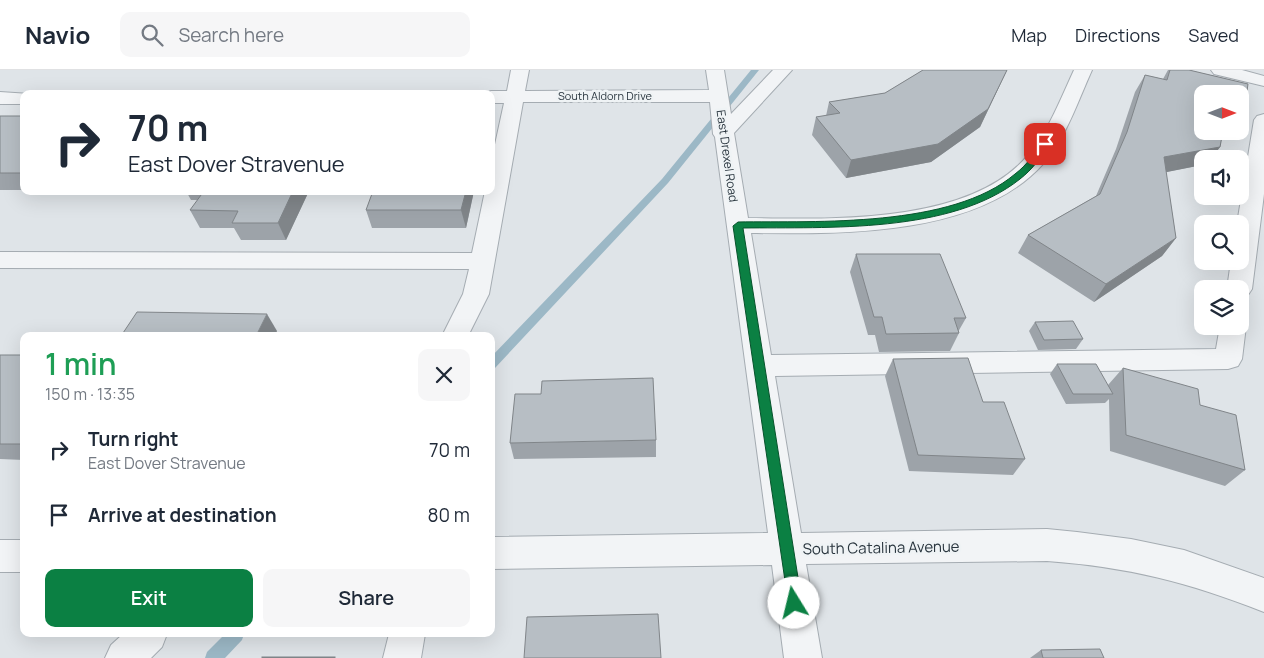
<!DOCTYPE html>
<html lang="en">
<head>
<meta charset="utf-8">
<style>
	body { margin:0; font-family:Manrope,sans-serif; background:#f6f6f7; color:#1f2937; height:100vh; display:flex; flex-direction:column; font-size:19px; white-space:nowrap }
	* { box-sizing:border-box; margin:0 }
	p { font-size:16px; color:#747a83 }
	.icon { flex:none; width:28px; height:28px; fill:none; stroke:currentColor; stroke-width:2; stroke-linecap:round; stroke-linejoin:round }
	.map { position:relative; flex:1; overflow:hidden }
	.panel { position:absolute; left:20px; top:262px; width:475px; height:305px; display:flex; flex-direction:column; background:#fff; border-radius:10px; box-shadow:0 5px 20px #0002 }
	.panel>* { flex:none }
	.top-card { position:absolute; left:20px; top:20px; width:475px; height:105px; border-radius:10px; box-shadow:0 5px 20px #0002; background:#fff; color:#1f2937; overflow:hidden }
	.needle { width:32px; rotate:90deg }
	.fabs { position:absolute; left:1194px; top:15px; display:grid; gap:10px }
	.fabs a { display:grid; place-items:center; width:55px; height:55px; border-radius:10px; background:#fff; box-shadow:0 5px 20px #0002; font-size:25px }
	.pin { position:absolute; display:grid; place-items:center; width:42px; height:42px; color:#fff; margin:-21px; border-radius:10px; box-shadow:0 2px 8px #0006 }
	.me { position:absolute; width:55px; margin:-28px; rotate:351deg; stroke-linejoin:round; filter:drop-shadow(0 0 4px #0008) }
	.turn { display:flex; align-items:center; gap:18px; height:105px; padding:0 25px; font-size:22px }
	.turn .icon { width:65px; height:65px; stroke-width:2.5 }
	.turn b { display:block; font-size:35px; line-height:42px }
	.round { display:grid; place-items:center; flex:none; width:52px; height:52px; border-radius:10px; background:#f6f6f7 }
	.headline { display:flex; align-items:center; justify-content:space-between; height:85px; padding:0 25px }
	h1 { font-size:30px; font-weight:600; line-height:38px; color:#1e9e55 }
	.button { display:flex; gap:10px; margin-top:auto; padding:10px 25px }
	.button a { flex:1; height:58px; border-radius:10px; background:#0b8043; color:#fff; font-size:20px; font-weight:600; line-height:58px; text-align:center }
	.button a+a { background:#f6f6f7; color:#1f2937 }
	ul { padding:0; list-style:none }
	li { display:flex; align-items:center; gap:15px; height:65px; padding:0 25px }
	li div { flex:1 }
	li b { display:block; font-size:19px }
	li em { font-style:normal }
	header { display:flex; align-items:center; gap:30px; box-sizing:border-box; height:70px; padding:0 25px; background:#fff; border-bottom:1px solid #e0e1e3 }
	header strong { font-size:24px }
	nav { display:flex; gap:28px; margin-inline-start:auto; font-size:18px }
	.search { width:350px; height:45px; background:#f6f6f7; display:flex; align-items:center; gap:12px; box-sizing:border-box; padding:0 18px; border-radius:10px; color:#747a83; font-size:19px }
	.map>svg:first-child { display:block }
</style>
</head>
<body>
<header>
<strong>Navio</strong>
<div class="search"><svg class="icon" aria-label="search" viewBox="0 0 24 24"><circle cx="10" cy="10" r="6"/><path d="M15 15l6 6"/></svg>Search here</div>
<nav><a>Map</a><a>Directions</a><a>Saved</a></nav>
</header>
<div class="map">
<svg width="1264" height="588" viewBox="0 0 1264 588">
	<rect width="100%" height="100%" fill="#dfe4e8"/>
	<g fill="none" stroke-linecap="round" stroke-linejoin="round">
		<g fill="#9cb8c6" fill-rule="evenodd">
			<polygon points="751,0 759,0 668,113 495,298 491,300 491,287 662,109"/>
			<polygon points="225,564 244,564 242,570 225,588 205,588 207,582"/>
		</g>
		<defs>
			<g id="minor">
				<path d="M511 0H529L525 21 709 20 706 0H724L731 44 773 0H792L734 63 748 148C832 149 971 155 1029 84 1049 60 1061 28 1074 0H1092C1078 31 1066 68 1043 94 978 167 840 164 751 163L771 285 1216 279 1220 256H1240V249L1246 256 1242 289 1238 296 1228 299 775 306 801 463 1047 459 1077 462 1131 469 1184 480 1264 508V542C1188 512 1128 497 1047 491L806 494 822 588H784L772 495 491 499V467L768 463 715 67 713 64 710 32H523L489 224 468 266H442L463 224 469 199 0 198V182L472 183 485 121H491V93L504 33H491V24H484L491 21H507Z"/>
				<polygon points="1211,0 1242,0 1264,6 1264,16 1214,4"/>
				<polygon points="0,22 30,24 24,24 24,34 0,34"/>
				<polygon points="1264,44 1264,124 1252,219 1248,225 1240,227 1240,219 1227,219 1231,191 1240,191 1240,154 1237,154 1254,50 1257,46"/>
				<rect x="0" y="470" width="24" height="32"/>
				<polygon points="123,564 167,564 162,577 151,588 105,588 111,575"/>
				<polygon points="389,564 425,564 421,588 383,588"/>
			</g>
		</defs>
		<use href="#minor" stroke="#a5acb2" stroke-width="2"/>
		<use href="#minor" fill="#f2f4f6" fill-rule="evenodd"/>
	</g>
	<g fill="#9da3a9">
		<polygon points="923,0 1007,0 980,57 931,92 846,108 812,65 816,47 826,46 829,32 885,23"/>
		<polygon points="1168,0 1189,0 1248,14 1243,49 1240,53 1240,24 1202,24 1202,61 1234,61 1230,67 1222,65 1220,77 1211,89 1202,89 1202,95 1166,102 1176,168 1162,186 1094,232 1018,183 1028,165 1096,126 1116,79 1135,22 1145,5 1163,9"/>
		<rect x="0" y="46" width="24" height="74"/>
		<polygon points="186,121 309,121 286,170 241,170 234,158 200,158 190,140 198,130 191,130"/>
		<polygon points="474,121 466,158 372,158 366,140"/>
		<polygon points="856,184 966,248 958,262 959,263 950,281 879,282 875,265 868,265 850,202"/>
		<polygon points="1035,252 1083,269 1076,279 1038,280 1029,261"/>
		<polygon points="0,285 24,285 24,390 0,389"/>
		<polygon points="893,289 983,332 1025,389 1013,405 909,401 885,306"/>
		<polygon points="1057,294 1108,315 1123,298 1200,335 1245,400 1225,416 1110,381 1109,329 1105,333 1066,334 1050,304"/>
		<polygon points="656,370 656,387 514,389 510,373"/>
		<polygon points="1041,580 1104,588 1030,588"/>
	</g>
	<g fill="#808589">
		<polygon points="1007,0 980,57 931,92 846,108 851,90"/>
		<polygon points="1220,77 1211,89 1202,89 1202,95 1152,105 1164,87"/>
		<polygon points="293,121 309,121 286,170 278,153"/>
		<polygon points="466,121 474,121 466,158 461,140"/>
		<polygon points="1176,168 1162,186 1094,232 1106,214"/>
		<polygon points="267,244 277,261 275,266 256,266"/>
	</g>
	<g fill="#b7bec4" stroke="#808589">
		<polygon points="923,0 1007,0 988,39 938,74 851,90 816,47 840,43 829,32 885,23"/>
		<polygon points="1170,0 1189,0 1248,14 1243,49 1240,49 1240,24 1202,24 1202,61 1223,61 1220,77 1164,87 1176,168 1106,214 1028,165 1100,124 1127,62 1145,5 1167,10"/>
		<rect x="0" y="46" width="24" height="57"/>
		<polygon points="204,121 293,121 278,153 232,153 238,141 190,140"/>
		<polygon points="373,121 466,121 461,140 366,140"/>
		<polygon points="856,184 940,184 966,248 954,248 959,263 886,264 882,247 874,247"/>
		<polygon points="137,242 267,244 256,266 121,266"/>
		<polygon points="1073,251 1083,269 1044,270 1035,252"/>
		<rect x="0" y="285" width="24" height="89"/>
		<polygon points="968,288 983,332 1004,332 1025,389 918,385 893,289"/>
		<polygon points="1057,294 1096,294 1113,324 1073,324"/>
		<polygon points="1123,298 1198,319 1200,335 1236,345 1245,400 1126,365"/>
		<polygon points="653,308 656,370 510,373 515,324 541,324 542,311"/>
		<polygon points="658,544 661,588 524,588 527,547"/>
		<polygon points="1100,579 1104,588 1043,588 1041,580"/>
		<rect x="262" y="587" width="73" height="1"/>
	</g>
	<path fill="#0b8043" stroke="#07532c" d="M1042 72 1050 74C1041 87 1033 99 1020 109 951 164 828 157 743 158L802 533 800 538 794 541 789 538 733 156 738 152C818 151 951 158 1015 104 1027 95 1034 84 1042 72Z"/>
	<g text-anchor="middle" stroke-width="5" stroke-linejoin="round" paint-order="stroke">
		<g font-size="11" fill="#29353e" stroke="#eff3f5">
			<text x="605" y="30">South Aldorn Drive</text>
		</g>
		<g font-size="12" fill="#29353e" stroke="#eff3f5">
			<text transform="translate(727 86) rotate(82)" y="4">East Drexel Road</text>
		</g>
		<g font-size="15" fill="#29353e" stroke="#eff3f5">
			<text transform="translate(881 478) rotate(-1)" y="5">South Catalina Avenue</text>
		</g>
	</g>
</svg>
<div class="fabs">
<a><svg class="needle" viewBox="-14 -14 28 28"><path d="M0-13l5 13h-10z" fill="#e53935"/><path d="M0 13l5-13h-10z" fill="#747a83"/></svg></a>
<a><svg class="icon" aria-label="sound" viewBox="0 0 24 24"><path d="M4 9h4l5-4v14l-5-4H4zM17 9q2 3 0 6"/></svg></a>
<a><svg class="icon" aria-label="search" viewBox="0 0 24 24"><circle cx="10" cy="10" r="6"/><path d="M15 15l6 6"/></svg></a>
<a><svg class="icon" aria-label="layers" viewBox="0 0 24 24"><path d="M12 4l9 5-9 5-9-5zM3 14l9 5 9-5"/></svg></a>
</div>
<div class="pin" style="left:1045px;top:74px;background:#d93025"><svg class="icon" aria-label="arrive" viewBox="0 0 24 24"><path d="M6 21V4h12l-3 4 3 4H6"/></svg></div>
<svg class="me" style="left:794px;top:533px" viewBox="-20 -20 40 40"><circle r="19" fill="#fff"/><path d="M0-13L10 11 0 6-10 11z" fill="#0b8043"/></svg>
<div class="top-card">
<div class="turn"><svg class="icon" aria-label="right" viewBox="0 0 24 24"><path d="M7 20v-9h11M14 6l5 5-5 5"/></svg><div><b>70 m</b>East Dover Stravenue</div></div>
</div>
<section class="panel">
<div class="headline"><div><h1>1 min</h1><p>150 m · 13:35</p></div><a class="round"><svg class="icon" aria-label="close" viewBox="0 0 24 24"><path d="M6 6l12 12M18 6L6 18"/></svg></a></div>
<ul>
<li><svg class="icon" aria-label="right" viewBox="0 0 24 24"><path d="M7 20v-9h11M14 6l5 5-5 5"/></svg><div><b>Turn right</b><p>East Dover Stravenue</p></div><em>70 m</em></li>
<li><svg class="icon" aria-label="arrive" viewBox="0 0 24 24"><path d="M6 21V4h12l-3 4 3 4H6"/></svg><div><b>Arrive at destination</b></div><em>80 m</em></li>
</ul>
<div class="button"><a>Exit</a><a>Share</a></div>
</section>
</div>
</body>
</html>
